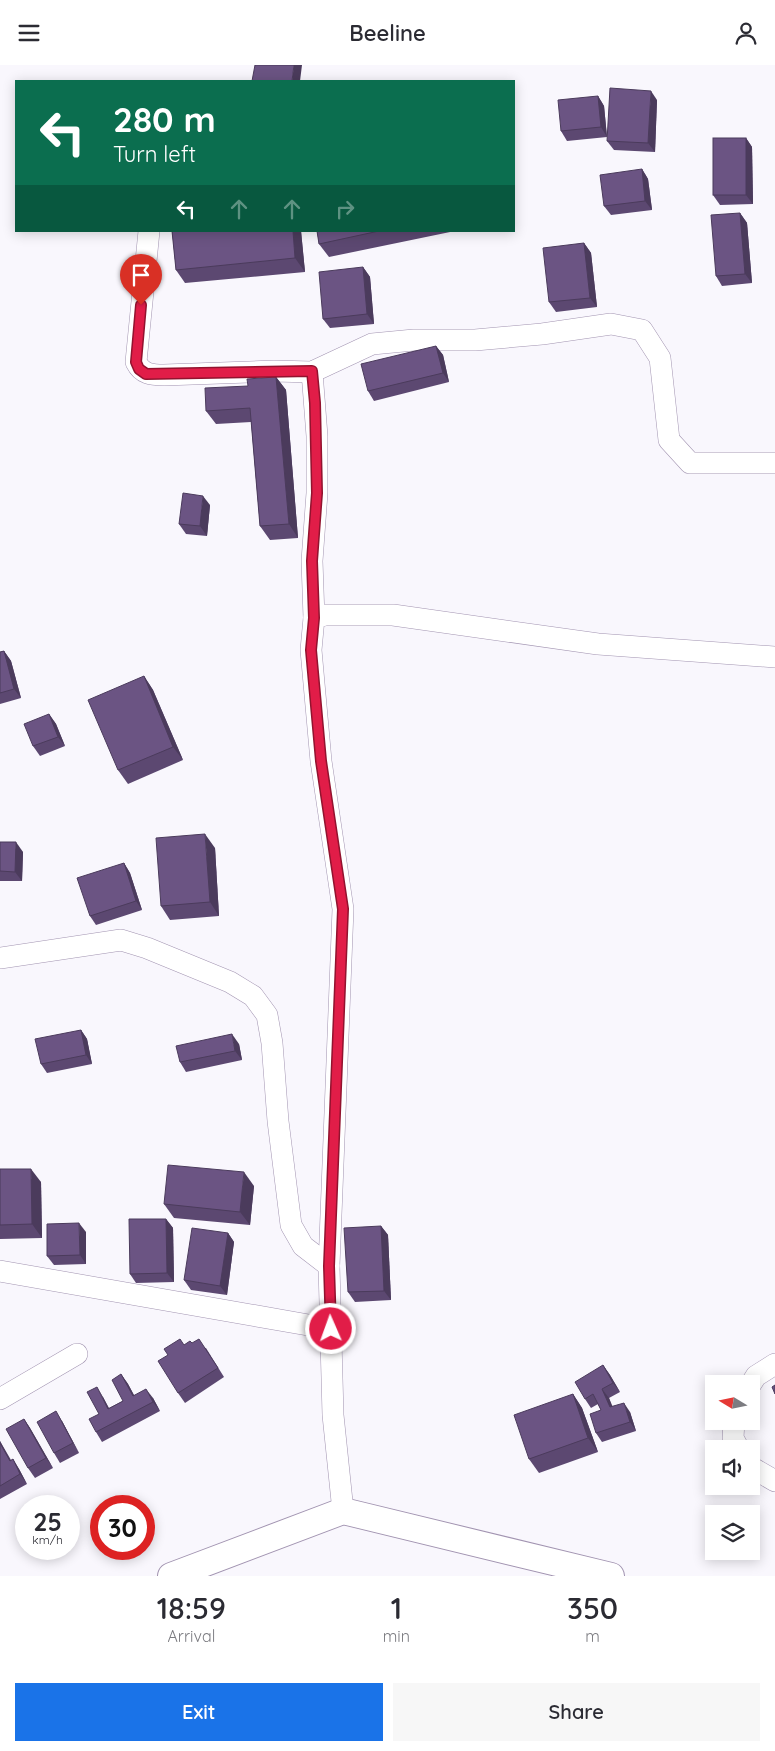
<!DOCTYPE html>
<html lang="en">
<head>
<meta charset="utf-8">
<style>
	body { margin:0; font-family:Quicksand,sans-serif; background:#f7f7f7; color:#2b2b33; height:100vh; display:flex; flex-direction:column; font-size:19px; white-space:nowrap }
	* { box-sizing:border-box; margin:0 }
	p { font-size:16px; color:#7c7c81 }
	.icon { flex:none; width:28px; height:28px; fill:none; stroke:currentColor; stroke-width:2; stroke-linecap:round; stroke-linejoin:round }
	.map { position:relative; height:1511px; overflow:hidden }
	.side { display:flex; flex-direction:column; background:#fff; flex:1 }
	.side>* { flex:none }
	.hud { position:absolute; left:15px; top:15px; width:500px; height:152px; border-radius:0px; box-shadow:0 2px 12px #0003; background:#0b6e4f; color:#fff; overflow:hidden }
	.needle { width:32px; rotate:280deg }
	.tools { position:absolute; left:705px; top:1310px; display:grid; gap:10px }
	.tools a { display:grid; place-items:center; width:55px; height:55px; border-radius:0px; background:#fff; box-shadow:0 2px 12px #0003; font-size:25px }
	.speed { position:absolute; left:15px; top:1430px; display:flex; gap:10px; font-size:25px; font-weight:700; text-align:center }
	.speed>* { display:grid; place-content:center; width:65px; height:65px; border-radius:50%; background:#fff; box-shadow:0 2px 12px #0003; line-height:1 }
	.speed small { font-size:12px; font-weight:400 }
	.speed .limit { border:8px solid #d22; background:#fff; color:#111 }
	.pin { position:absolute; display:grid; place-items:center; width:42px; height:42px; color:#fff; margin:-51px -21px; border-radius:50% 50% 50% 0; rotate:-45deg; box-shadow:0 0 5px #0007 }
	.pin .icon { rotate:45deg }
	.me { position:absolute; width:55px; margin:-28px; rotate:358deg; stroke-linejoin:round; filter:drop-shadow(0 0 4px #0008) }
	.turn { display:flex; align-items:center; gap:18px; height:105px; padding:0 15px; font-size:22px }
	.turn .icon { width:65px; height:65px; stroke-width:2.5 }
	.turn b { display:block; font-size:35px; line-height:42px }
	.lanes { display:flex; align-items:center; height:48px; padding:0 15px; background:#0003; justify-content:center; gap:25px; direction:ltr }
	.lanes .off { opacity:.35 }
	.eta { display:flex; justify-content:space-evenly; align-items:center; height:85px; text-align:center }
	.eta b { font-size:30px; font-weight:600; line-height:35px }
	.button { display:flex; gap:10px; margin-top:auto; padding:10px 15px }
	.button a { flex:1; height:58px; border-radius:0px; background:#1a73e8; color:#fff; font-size:20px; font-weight:600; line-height:58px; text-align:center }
	.button a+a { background:#f7f7f7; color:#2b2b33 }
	header { display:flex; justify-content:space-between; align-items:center; height:65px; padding:0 15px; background:#fff; font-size:22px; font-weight:600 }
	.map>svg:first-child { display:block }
</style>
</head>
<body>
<header><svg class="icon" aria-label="menu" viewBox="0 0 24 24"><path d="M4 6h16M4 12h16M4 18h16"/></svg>Beeline<svg class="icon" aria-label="person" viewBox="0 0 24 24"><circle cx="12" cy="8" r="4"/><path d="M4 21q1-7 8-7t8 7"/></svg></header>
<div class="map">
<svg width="775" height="1511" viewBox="0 0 775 1511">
	<rect width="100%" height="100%" fill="#f9f7fd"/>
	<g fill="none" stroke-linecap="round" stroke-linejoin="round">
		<defs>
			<g id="minor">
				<path d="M149 166 136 297C142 309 151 310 164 310L274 306 312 307 372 279 414 275H475L542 269 611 259 642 265 660 293 669 375 690 398H775"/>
				<polyline points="312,307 317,371 317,428 312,496 314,553"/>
				<polyline points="0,893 121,875 147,883 230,917 253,931 267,950 272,978 278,1056 291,1160 303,1181 329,1201"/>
				<polyline points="0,1206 331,1264"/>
				<polyline points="751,1319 756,1311 775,1299"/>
				<polyline points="0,1334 77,1289"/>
				<polyline points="734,1356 733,1373 739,1384"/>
				<polyline points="751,1402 775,1416"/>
				<polyline points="343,1446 333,1350 329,1201 343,844 321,696 311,585 314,553 325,550 393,550 598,579 775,592"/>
			</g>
			<polyline id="tertiary" points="171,1511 343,1446 611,1511"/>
		</defs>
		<use href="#minor" stroke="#a294b1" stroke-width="22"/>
		<use href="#tertiary" stroke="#a294b1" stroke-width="28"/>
		<use href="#minor" stroke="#fff" stroke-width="21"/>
		<use href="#tertiary" stroke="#fff" stroke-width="26"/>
	</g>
	<g fill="#5c4871">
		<polygon points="598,31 604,41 607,72 567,76 561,66"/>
		<polygon points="657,35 655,87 614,85 607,76"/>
		<polygon points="746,73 752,82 753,139 720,140 713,130"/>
		<polygon points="642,104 648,114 652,145 611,150 604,141"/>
		<polygon points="740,148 747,158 752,218 722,221 716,211"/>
		<polygon points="172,166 301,166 305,207 185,218 176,205"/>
		<polygon points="317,166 455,166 329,192 319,179"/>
		<polygon points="584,178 591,188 597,242 556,247 549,237"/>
		<polygon points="363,202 370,212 374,259 330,263 323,254"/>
		<polygon points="436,281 443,290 449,317 374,336 368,326"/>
		<polygon points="276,312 286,325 298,473 270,475 260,461 251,357 216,359 206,346 248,321"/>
		<polygon points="210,440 207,471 186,469 179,459"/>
		<polygon points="4,586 11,596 21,633 0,639 0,587"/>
		<polygon points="144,611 153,625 183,695 128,719 118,705"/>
		<polygon points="49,649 56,659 65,681 40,691 33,681"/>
		<polygon points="0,777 23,787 22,816 0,816"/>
		<polygon points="215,783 219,851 170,855 161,841"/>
		<polygon points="124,798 130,808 142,845 96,860 90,851"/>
		<polygon points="81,965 87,974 92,999 47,1008 41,999"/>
		<polygon points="239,979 242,995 186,1007 180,997"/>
		<polygon points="0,1104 41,1117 42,1173 0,1174"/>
		<polygon points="254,1121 250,1160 174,1153 164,1139"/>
		<polygon points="166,1154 173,1163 174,1217 136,1218 130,1209"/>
		<polygon points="381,1161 388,1170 391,1235 355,1237 348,1227"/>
		<polygon points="86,1167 86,1199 54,1200 47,1191"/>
		<polygon points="228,1168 234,1177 227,1230 191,1225 184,1215"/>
		<polygon points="184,1280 206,1283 224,1312 185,1338 178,1328"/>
		<polygon points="603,1300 610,1310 620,1327 609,1333 612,1342 630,1347 636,1366 602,1377 596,1368 601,1345 598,1339 591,1343 585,1334"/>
		<polygon points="121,1309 128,1319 134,1330 153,1333 160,1346 102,1377 96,1367 99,1349 103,1332 109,1343 123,1336"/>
		<polygon points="573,1329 582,1343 598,1387 539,1408 529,1394"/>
		<polygon points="24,1354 30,1363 53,1403 35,1413 28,1403"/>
		<polygon points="62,1356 79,1388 60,1398 54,1388"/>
		<polygon points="0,1376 11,1395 13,1394 19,1404 27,1419 0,1434"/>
	</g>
	<g fill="#4b3b5c">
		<polygon points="294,0 302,0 300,16 292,16"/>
		<polygon points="651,26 657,35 655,87 648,78"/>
		<polygon points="598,31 604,41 607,72 601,62"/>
		<polygon points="746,73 752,82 753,139 746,130"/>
		<polygon points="642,104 648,114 652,145 645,136"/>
		<polygon points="740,148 747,158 752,218 745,209"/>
		<polygon points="293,166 301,166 305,207 295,193"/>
		<polygon points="584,178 591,188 597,242 590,233"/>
		<polygon points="363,202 370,212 374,259 367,249"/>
		<polygon points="436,281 443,290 449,317 443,308"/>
		<polygon points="276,312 286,325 298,473 289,459"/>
		<polygon points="203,431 210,440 207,471 200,461"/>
		<polygon points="4,586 11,596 21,633 14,624"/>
		<polygon points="144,611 153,625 183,695 173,682"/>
		<polygon points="49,649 56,659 65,681 58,672"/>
		<polygon points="205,769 215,783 219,851 210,837"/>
		<polygon points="16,777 23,787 22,816 15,807"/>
		<polygon points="124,798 130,808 142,845 136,836"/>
		<polygon points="81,965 87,974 92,999 86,990"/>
		<polygon points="232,969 239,979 242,995 235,986"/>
		<polygon points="31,1104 41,1117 42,1173 32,1159"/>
		<polygon points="244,1107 254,1121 250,1160 240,1147"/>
		<polygon points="166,1154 173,1163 174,1217 167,1208"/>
		<polygon points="79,1158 86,1167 86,1199 80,1190"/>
		<polygon points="381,1161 388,1170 391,1235 384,1226"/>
		<polygon points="228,1168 234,1177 227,1230 220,1221"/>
		<polygon points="603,1300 610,1310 620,1327 613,1318"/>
		<polygon points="121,1309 128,1319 139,1340 133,1331"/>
		<polygon points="97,1322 103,1332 114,1354 108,1344"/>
		<polygon points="146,1324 153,1333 160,1346 153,1337"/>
		<polygon points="602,1324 609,1333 617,1352 610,1342"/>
		<polygon points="573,1329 582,1343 598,1387 588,1373"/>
		<polygon points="624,1338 630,1347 636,1366 630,1357"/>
		<polygon points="56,1346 62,1356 79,1388 73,1378"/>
		<polygon points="24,1354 30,1363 53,1403 46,1393"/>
		<polygon points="0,1376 2,1380 16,1406 10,1396 0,1378"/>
		<polygon points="13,1394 19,1404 27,1419 20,1409"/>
	</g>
	<g fill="#6b5483" stroke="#4b3b5c">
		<polygon points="255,0 294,0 292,16 252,16"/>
		<polygon points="610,23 651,26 648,78 607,76"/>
		<polygon points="598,31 601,62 561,66 558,35"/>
		<rect x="713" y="73" width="33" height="57"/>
		<polygon points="642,104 645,136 604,141 600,110"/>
		<polygon points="740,148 745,209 716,211 711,150"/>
		<polygon points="172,166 293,166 295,193 176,205"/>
		<polygon points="317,166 379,166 319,179"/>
		<polygon points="584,178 590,233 549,237 543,183"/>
		<polygon points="363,202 367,249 323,254 319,207"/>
		<polygon points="436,281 443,308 368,326 361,299"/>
		<polygon points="276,312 289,459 260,461 250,343 206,346 205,323 248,321 247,314"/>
		<polygon points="183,428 203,431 200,461 179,459"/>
		<polygon points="4,586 14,624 0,628 0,587"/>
		<polygon points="144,611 173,682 118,705 88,635"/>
		<polygon points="49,649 58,672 33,681 24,659"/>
		<polygon points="205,769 210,837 161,841 156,773"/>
		<polygon points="0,777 16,777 15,807 0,806"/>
		<polygon points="124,798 136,836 90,851 77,813"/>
		<polygon points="81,965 86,990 41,999 35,974"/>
		<polygon points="232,969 235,986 180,997 176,981"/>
		<polygon points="168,1100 244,1107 240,1147 164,1139"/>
		<polygon points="0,1104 31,1104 32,1159 0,1160"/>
		<polygon points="129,1154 166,1154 167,1208 130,1209"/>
		<polygon points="79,1158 80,1190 47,1191 47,1159"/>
		<polygon points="381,1161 384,1226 348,1227 344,1163"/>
		<polygon points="192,1163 228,1168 220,1221 184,1215"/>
		<polygon points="180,1274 184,1280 190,1276 192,1278 199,1274 218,1303 178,1328 158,1296 168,1290 164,1284"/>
		<polygon points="603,1300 613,1318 602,1324 610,1342 624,1338 630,1357 596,1368 590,1349 601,1345 593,1329 585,1334 575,1317"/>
		<polygon points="121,1309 133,1331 146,1324 153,1337 96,1367 89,1354 99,1349 87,1327 97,1322 108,1344 123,1336 112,1315"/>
		<polygon points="775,1320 775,1329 772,1322"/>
		<polygon points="573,1329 588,1373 529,1394 514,1350"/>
		<polygon points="56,1346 73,1378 54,1388 37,1357"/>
		<polygon points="24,1354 46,1393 28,1403 6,1364"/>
		<polygon points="0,1378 10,1396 13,1394 20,1409 0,1421"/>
	</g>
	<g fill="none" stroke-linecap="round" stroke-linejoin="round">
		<defs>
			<polyline id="route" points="141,240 136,297 139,304 146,309 312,306 315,338 317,428 312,496 314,553 311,585 321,696 343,844 329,1201 331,1264"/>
		</defs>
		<use href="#route" stroke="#92132f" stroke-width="12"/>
		<use href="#route" stroke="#e11d48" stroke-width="9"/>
	</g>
</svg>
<div class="tools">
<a><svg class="needle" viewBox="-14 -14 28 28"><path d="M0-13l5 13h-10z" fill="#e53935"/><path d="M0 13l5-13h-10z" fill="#7c7c81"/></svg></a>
<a><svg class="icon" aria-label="sound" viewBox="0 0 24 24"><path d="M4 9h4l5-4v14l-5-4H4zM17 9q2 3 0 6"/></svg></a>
<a><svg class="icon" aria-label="layers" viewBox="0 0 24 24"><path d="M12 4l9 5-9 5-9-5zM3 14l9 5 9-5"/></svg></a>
</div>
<div class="speed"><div>25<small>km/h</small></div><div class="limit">30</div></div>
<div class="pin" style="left:141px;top:240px;background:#d93025"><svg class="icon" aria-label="arrive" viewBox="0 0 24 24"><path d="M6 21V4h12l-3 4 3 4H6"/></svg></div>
<svg class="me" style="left:331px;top:1264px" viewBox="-20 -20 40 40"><circle r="17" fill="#e11d48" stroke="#fff" stroke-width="3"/><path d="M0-11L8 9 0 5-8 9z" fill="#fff"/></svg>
<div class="hud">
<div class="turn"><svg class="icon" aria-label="left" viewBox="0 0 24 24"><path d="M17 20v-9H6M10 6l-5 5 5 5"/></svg><div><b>280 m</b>Turn left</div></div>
<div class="lanes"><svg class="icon" aria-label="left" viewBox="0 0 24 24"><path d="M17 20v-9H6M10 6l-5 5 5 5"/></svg><svg class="icon off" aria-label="ahead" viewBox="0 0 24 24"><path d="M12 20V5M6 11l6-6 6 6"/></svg><svg class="icon off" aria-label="ahead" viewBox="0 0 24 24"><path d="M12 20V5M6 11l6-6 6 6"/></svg><svg class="icon off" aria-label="right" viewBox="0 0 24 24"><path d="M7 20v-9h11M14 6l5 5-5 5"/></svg></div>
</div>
</div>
<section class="side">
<div class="eta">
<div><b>18:59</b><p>Arrival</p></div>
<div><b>1</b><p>min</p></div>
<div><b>350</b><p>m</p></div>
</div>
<div class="button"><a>Exit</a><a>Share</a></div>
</section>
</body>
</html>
